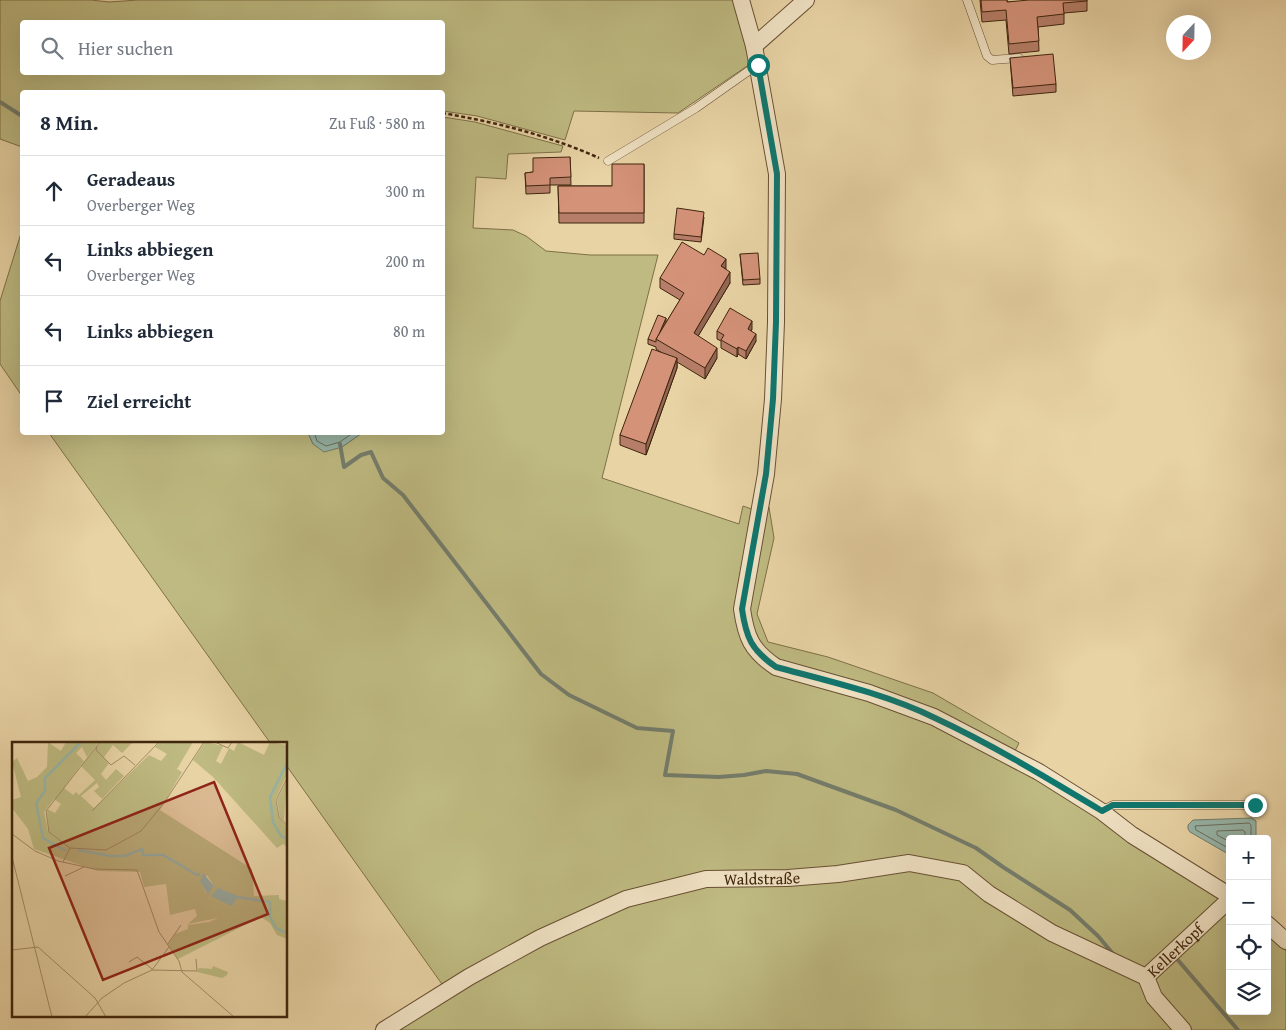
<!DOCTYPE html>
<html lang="de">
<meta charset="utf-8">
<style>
:root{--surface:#fff;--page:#f2f2f3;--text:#1f2937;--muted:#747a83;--line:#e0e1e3}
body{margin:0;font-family:"Gentium Book Plus",serif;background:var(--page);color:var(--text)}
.controls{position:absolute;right:15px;bottom:15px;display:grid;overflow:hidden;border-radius:5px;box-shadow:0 5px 20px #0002}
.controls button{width:45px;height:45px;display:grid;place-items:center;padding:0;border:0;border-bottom:1px solid var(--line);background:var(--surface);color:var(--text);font:25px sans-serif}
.compass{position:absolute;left:1166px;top:15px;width:45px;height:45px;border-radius:50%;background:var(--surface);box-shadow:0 5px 20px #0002;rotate:202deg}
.stop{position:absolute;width:15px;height:15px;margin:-11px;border:4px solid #0f766e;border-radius:50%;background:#fff}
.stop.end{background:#0f766e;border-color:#fff;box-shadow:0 1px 5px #0008}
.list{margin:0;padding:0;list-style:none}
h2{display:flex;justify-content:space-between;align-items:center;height:65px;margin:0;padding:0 20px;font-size:21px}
h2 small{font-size:16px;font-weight:400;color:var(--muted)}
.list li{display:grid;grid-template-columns:32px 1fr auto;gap:15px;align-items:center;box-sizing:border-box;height:70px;padding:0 20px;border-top:1px solid var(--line)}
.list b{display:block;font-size:19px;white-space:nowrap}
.list p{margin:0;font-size:16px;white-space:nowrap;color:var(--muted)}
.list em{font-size:16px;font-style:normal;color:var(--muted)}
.icon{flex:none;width:28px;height:28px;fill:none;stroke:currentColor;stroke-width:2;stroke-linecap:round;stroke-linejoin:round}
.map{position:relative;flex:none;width:1286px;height:1030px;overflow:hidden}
.search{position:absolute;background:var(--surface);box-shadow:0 5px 20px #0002;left:20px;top:20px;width:425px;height:55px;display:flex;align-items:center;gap:12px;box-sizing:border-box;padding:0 18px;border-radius:5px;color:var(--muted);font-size:19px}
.panel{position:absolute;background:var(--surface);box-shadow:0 5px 20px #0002;left:20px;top:90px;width:425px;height:345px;border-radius:5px}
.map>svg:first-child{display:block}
.green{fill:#beba81;stroke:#7e7047;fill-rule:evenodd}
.water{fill:#97b7ab;stroke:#747d6c}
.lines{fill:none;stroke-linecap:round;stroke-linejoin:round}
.shore{stroke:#6b6e5c;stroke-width:1}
.stream{stroke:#747d6c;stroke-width:4}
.service-casing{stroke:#695033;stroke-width:9}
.minor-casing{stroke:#695033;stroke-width:18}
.path{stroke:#3f250d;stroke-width:2.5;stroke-dasharray:4 2.5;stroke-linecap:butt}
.service{stroke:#f0e2c4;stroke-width:8}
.minor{stroke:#f0e2c4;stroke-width:16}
.wall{fill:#b67e68;stroke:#3f250d}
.shaded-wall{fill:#946655;stroke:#3f250d}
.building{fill:#d49279;stroke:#3f250d}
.route{stroke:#0f766e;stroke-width:6}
.labels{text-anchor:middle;stroke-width:4;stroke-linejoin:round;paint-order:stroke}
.street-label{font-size:16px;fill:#3f250d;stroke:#f0e2c4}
.inset-river{fill:none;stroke:#97b7ab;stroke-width:2.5}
.inset-road{fill:none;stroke:#a48d68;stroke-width:1}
.view{fill:#8f2418;fill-opacity:0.15;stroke:#8f2418;stroke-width:2.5}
.inset-edge{fill:none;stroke:#3f250d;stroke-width:2.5}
</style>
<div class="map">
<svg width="1286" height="1030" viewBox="0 0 1286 1030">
<rect width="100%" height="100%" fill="#e8d3a5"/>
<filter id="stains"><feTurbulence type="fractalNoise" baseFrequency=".004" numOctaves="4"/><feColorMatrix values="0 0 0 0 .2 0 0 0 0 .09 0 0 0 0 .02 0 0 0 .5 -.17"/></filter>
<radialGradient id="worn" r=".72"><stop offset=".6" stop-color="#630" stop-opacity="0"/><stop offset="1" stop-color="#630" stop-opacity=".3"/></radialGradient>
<g class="green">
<path d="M 0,0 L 91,0 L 109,2 L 138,0 L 737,0 L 753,62 L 678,113 L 574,111 L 565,140 L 477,116 L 443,111 L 442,92 L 22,92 L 22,147 L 0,139 ZM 22,22 L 442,22 L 442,72 L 22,72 Z"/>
<path d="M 443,117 L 475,122 L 563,146 L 561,152 L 508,154 L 506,179 L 476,177 L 473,228 L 513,230 L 526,236 L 546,251 L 590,255 L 658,255 L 602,478 L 739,524 L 743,506 L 757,511 L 740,609 L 751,651 L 869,695 L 1037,774 L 1226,897 L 1145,975 L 934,865 L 788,876 L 624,897 L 444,987 L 286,765 L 286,744 L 271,744 L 49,433 L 308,433 L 313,444 L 342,447 L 362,433 L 442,432 Z"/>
<path d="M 22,230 L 22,396 L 0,364 L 0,301 Z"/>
<path d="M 769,507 L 774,538 L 757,614 L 768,642 L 828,657 L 933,693 L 1019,743 L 1014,753 L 765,657 L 746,609 L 763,514 Z"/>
<path d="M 909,865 L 962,875 L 1144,978 L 1180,1030 L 396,1030 L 470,980 L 627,902 L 706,882 Z"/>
<path d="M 1230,907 L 1230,1011 L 1267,1011 L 1267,934 L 1286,951 L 1286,1030 L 1187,1030 L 1149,977 Z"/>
</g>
<g class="water">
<path d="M 308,433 L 362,433 L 342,447 L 324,452 L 313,444 Z"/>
<path d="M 1252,818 L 1256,821 L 1256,839 L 1230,839 L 1230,855 L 1190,832 L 1188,829 L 1188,825 L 1193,820 Z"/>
</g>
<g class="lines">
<g class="shore">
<path d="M 314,432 L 317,441 L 326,446 L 340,442 L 354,432"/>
<path d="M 1230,842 L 1217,835 L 1217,831 L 1243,830 L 1245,832 L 1245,839"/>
<path d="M 1230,849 L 1196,830 L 1195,826 L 1249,823 L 1251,825 L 1251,839"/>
</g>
<g class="stream">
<path d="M 0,102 L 22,116"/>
<path d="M 340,444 L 344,467 L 361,455 L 371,452 L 383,478 L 403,495 L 541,674 L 569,695 L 637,728 L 673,731 L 665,775 L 719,777 L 744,775 L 766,771 L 797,774 L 896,810 L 976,848 L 1003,867 L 1070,910 L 1098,936 L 1114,955"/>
<path d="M 1177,959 L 1238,1030"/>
</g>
<g class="service-casing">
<g id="service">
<path d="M 967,0 L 987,56 L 992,60 L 1019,58"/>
<path d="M 608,161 L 696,108 L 757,65"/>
<path d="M 1101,811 L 1113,805 L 1255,805"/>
</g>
</g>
<g class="minor-casing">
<g id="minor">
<path d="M 741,0 L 754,46 L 777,174 L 776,322 L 773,399 L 766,474 L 742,609 C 746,637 751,650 776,667 L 869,693 L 934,717 L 1039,772 L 1101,811 L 1132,835 L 1230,896"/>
<path d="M 754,46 L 806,0"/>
<path d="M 1267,924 L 1286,941"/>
<path id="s1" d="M 384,1030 L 469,977 L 540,938 L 626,899 L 706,879 L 788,878 L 838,874 L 909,863 L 963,873 L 989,894 L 1052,933 L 1146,977"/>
<path id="s2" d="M 1183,1030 L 1154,997 L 1146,977 L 1230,899"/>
</g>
</g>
<path class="path" d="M 442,113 C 496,122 550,136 599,158"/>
<use href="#service" class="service"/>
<use href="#minor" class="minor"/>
</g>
<g class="wall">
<path d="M 980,0 L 1007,0 L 1007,2 L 1087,0 L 1087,11 L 1064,13 L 1064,24 L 1038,27 L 1039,51 L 1009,54 L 1006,20 L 982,22 Z"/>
<path d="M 1010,58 L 1056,84 L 1056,92 L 1013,96 Z"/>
<path d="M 570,157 L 571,185 L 550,185 L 550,193 L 526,194 L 525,173 L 533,172 Z"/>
<path d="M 644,164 L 644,223 L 559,223 L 558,186 L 612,186 Z"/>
<path d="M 704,217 L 701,242 L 674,239 L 674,234 Z"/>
<path d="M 740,254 L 760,279 L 760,284 L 743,285 Z"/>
<path d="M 725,269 L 730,283 L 698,336 L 717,358 L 705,379 L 677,362 L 677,368 L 646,455 L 620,445 L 620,435 L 662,353 L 656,349 L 656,347 L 648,344 L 648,339 L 666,323 L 680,300 L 660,288 L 660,278 Z"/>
<path d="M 752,329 L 751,331 L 756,341 L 746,359 L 738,354 L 737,357 L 721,348 L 721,341 L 717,339 L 717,331 Z"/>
</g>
<g class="shaded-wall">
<path d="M 726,259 L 726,269 L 721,266 Z"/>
<path d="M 730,272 L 730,283 L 694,343 L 694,333 Z"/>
<path d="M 666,318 L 666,323 L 657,340 Z"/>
<path d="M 752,321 L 752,329 L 748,336 L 748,329 Z"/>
<path d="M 756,334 L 756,341 L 746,359 L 746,351 Z"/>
<path d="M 738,347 L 738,354 L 737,357 L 737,349 Z"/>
<path d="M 717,348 L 717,358 L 705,379 L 705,368 Z"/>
<path d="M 677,358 L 677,368 L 646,455 L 646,444 Z"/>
</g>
<g class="building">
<path d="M 981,0 L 1007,0 L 1007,2 L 1029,0 L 1087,0 L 1087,1 L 1063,3 L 1064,14 L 1037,17 L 1039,41 L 1009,44 L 1006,10 L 982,12 Z"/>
<path d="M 1053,54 L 1056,84 L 1013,88 L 1010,58 Z"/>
<path d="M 570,157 L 571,177 L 550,178 L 550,185 L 526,186 L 525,173 L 533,172 L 533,158 Z"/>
<path d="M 612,164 L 644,164 L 644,213 L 559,213 L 558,186 L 612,186 Z"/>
<path d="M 677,208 L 704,212 L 701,237 L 674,234 Z"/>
<path d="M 682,242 L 704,255 L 708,248 L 726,259 L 721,266 L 730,272 L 694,333 L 717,348 L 705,368 L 656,339 L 684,293 L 660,278 Z"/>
<path d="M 758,253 L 760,279 L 743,280 L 740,254 Z"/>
<path d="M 730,308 L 752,321 L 748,329 L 756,334 L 746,351 L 738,347 L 737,349 L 721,340 L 724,335 L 717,331 Z"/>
<path d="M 658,315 L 666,318 L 659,334 L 656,339 L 656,342 L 648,339 Z"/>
<path d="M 652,349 L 677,358 L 646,444 L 620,435 Z"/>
</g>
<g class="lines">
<path class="route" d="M 758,65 L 777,174 L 776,322 L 773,399 L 766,474 L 742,609 C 746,637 751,650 776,667 C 828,681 886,694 935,718 C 993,745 1047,778 1102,811 L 1113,805 L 1255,805"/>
</g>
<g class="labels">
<g class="street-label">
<text dy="6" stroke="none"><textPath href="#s1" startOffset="414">Waldstraße</textPath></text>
<text dy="6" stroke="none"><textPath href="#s2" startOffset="105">Kellerkopf</textPath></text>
</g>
</g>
<g transform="translate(12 742)">
<rect width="275" height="275" fill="#e8d3a5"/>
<path d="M 36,0 L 49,9 L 54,0 L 87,0 L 75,15 L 70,5 L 64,11 L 72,19 L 52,46 L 61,53 L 64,50 L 67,53 L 83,38 L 69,24 L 88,0 L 121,0 L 110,11 L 101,3 L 92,15 L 97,21 L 89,32 L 94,38 L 104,27 L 112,34 L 90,57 L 82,49 L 87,45 L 85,41 L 69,54 L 82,66 L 137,13 L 149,19 L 155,12 L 143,5 L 148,0 L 181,0 L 165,27 L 170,30 L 148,68 L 240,127 L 242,154 L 267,153 L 267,157 L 275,159 L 275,197 L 265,193 L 258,181 L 249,175 L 166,217 L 156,203 L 163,192 L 176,187 L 176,183 L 197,180 L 206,176 L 176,182 L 185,174 L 183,167 L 158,173 L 154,142 L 132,145 L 128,130 L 86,129 L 22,107 L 16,87 L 0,66 L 0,58 L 9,55 L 0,20 L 5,16 L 16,39 L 25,35 L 35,25 ZM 42,57 L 49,62 L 43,71 L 35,67 L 36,89 L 32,70 ZM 195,133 L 202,144 L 195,151 L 188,140 ZM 193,0 L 211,4 L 204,19 L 209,22 L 217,6 L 222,9 L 226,0 L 252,13 L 258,0 L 275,3 L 275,33 L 263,58 L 267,75 L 275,86 L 275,105 L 271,102 L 265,106 L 201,35 L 181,18 ZM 275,37 L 272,78 L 275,83 L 268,75 L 265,58 ZM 201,224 L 216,230 L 215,233 L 210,236 L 185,230 L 187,226 L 200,227 Z" fill="#beba81" fill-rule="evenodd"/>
<path d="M 191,131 L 202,144 L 196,152 L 188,140 ZM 206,146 L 226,154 L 225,157 L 219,164 L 199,154 Z" fill="#97b7ab"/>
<path class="inset-river" d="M 275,21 L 258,55 L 261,80 L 269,94 L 275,97M 66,108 L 99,114 L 113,114 L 130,107 L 131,113 L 151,113 L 185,133 L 188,132M 54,109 L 31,96 L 24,61 L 33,49 L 33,36 L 69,0M 225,155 L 258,160 L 258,175 L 264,186 L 275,191"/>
<path class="inset-road" d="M 203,0 L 216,6 L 220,0M 85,5 L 84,8 L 99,23 L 112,14 L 123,23M 275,36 L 264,58 L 267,75 L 275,84M 80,69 L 147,0M 0,92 L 23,109 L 46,119 L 82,127 L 125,128 L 147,190 L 167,219 L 170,230 L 222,275M 58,106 L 94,108 L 129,89 L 152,61 L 192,0M 0,115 L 40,275M 51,120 L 58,106 L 37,90 L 34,69 L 88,0M 53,134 L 72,125M 155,203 L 169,183M 0,208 L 26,205 L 83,256 L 94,275M 117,220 L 125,215 L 140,227M 140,228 L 157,205M 73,275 L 90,256 L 112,241 L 140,228 L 185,229 L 184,217"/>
<path class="view" d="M 202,40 L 256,172 L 91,238 L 37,106 Z"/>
<rect width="275" height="275" class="inset-edge"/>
</g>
<rect width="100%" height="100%" filter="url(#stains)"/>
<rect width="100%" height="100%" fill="url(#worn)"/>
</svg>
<div class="controls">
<button>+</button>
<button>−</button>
<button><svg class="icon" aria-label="locate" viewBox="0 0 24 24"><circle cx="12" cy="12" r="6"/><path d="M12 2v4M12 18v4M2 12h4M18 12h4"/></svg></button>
<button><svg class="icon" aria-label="layers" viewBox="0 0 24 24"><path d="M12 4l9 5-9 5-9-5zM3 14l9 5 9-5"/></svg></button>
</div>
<svg class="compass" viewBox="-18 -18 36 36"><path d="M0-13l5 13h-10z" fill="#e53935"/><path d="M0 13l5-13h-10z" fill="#747a83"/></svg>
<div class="stop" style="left:758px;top:65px"></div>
<div class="stop end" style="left:1255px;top:805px"></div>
<div class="search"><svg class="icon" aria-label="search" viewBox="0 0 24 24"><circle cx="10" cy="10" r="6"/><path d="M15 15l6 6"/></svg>Hier suchen</div>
<section class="panel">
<h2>8 Min.<small>Zu Fuß · 580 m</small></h2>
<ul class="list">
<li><svg class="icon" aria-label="ahead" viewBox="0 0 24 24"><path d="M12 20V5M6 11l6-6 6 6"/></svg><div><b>Geradeaus</b><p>Overberger Weg</p></div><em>300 m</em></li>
<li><svg class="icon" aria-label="left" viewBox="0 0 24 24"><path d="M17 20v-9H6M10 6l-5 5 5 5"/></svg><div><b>Links abbiegen</b><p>Overberger Weg</p></div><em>200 m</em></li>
<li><svg class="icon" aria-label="left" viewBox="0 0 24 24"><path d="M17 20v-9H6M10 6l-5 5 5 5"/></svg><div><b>Links abbiegen</b></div><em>80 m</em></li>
<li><svg class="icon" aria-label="arrive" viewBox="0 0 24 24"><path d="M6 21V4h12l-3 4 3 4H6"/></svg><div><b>Ziel erreicht</b></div></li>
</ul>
</section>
</div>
